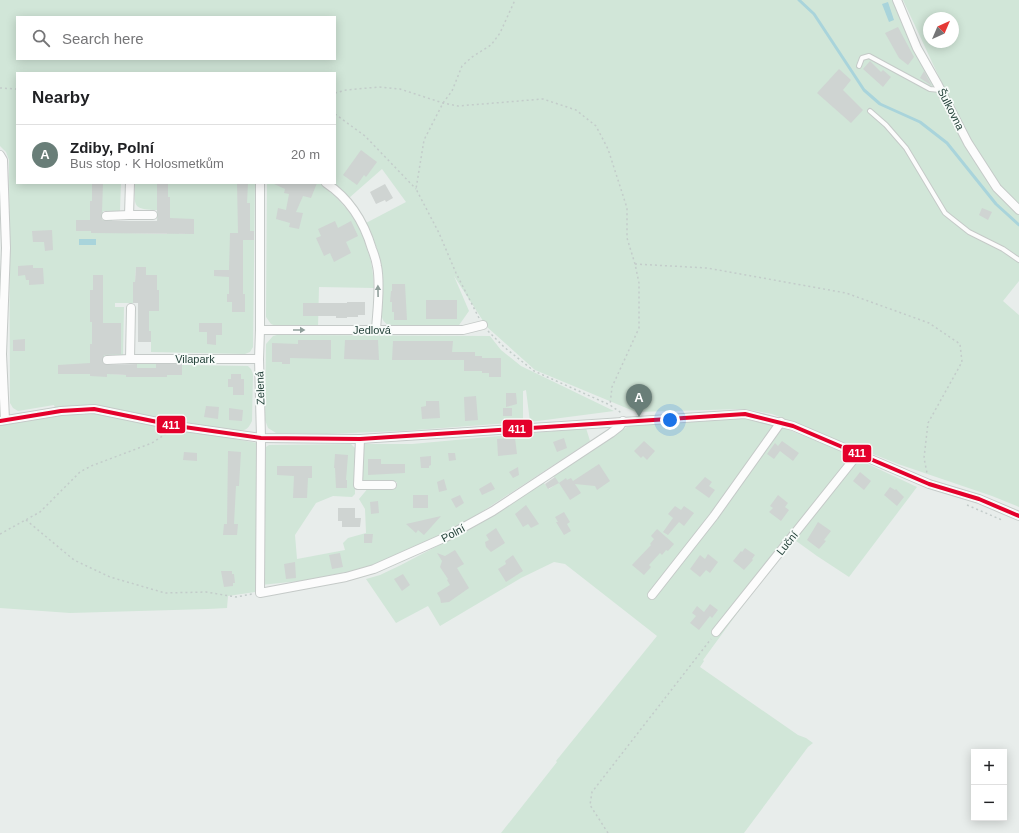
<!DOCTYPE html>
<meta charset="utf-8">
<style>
:root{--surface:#fff;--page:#f2f2f2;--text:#202124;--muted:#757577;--line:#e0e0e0;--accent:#697e78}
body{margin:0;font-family:Arial,sans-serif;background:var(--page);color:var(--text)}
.controls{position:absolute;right:12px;bottom:12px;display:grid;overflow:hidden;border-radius:0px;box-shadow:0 2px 10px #0003}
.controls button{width:36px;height:36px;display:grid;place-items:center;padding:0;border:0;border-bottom:1px solid var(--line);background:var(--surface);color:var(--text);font:20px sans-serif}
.compass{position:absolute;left:923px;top:12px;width:36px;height:36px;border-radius:50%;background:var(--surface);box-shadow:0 2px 10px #0003;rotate:44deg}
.you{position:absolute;left:670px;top:420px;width:14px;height:14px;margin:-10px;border:3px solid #fff;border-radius:50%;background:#1a73e8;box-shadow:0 0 0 6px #1a73e833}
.badge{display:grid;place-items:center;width:26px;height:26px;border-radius:50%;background:var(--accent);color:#fff;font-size:13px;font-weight:700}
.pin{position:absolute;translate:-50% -33px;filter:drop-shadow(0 1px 2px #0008)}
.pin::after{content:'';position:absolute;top:21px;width:14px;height:12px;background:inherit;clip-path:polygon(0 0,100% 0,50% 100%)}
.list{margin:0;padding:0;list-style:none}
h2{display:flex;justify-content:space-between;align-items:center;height:52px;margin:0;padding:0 16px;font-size:17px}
h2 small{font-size:13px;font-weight:400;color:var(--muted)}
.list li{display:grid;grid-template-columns:26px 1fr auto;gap:12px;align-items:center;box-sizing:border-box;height:60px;padding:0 16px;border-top:1px solid var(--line)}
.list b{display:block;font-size:15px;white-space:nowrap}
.list p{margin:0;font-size:13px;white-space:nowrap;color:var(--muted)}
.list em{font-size:13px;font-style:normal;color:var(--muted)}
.icon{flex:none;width:22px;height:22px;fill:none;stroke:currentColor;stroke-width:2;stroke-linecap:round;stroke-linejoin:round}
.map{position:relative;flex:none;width:1019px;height:833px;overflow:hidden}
.search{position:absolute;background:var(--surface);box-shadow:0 2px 10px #0003;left:16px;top:16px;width:320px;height:44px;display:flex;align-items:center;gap:10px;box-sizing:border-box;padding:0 14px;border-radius:0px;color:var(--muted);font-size:15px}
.panel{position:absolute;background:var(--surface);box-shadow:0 2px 10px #0003;left:16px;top:72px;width:320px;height:112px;border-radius:0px}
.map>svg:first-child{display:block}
.green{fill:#d1e6d8;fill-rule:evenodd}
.water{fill:#a9d4db}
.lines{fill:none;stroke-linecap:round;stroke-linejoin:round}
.stream{stroke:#a9d4db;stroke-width:3}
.building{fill:#cfd4d2}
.lane-casing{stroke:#c5cac8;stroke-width:6}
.street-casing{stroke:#c5cac8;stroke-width:10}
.path{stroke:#c3ccca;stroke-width:1.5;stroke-dasharray:2 3;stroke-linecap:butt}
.lane{stroke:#fcfcfc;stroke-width:4}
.street{stroke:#fcfcfc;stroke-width:8}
.bus-1-casing{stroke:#f7fbf9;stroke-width:7}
.bus-1{stroke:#e4002b;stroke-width:4}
.oneway{fill:#909f9b}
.labels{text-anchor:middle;stroke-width:3.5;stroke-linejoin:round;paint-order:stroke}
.street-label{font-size:11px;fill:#24423a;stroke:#f7fbf9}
.line-badge{stroke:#f7fbf9;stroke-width:1.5}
.badge-label{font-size:11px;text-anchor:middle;font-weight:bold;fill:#fff}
</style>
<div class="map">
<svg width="1019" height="833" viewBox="0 0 1019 833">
<rect width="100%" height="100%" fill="#e8edeb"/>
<g class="green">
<path d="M 0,0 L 893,0 L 906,33 L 935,84 L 941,101 L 975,154 L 903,0 L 1019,0 L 1019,281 L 1003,301 L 1019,315 L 1019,507 L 992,496 L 898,464 L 772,414 L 744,409 L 636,412 L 535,370 L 487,327 L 454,276 L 469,311 L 457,328 L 389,326 C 386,323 383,322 382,317 C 379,306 382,292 382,280 C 382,261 375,240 366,223 L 406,202 L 382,169 L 349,198 L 332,183 L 335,183 L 335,73 L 17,73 L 17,183 L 121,183 L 120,211 L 103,211 L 102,220 L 112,220 L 112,233 L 118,233 L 118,231 L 127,233 L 167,234 L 167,232 L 179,232 L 179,234 L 185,234 L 185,221 L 157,221 L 157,210 C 131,209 135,206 135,183 L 255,183 L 253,347 L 250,352 L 245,354 L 151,352 L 151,332 L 149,331 L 138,316 L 157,290 L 146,275 L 146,267 L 136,267 L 135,282 L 133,282 L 133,303 L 115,303 L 115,307 L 124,307 L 123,357 L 103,357 L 103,364 L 110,364 L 111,374 L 126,375 L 126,377 L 142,377 L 142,368 L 137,368 L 137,364 L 156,364 L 156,368 L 151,377 L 167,377 L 167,375 L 182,375 L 182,365 L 248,366 L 251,369 L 253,374 L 252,421 C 250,425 248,429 244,430 C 236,434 205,425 196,424 L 195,425 L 133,413 L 110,408 L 89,405 L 55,408 L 54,405 L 18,411 L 13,408 L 10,403 L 9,160 L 6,152 L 0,146 ZM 17,17 L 335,17 L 335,59 L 17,59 ZM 929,18 L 953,18 L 953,42 L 929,42 Z"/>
<path d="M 267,183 L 321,184 C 356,212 372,242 374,288 L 319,287 L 318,327 L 276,326 L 271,324 L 266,317 Z"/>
<path d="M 277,335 L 490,336 L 501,350 L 521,366 L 614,411 L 530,422 L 526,390 L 523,391 L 523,422 L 402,431 L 326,434 L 276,433 L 268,428 L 265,420 L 266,344 L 273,336 Z"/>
<path d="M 95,414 L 258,443 L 260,447 L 255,592 L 228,596 L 227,608 L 208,609 L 70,613 L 0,608 L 0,425 L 50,416 Z"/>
<path d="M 750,418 L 772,423 L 838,450 L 917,487 L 849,577 L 817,556 L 792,538 L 703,660 L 704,661 L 700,667 L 798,735 L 806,738 L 813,743 L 808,747 L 744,833 L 501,833 L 557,762 L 556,761 L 657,636 L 565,564 L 554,562 L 521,578 L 440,626 L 428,606 L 396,623 L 366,579 L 380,575 L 401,565 L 481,523 L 543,482 L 549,489 L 558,483 L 553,475 L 627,427 L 635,424 Z"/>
<path d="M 586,428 L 590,441 L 480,513 L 456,527 L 441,535 L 363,569 L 300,581 L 261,585 L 266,447 L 269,445 L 351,444 L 355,448 L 355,494 L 352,497 L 333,496 L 316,503 L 295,535 L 297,559 L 345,550 L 343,543 L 348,538 L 366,533 L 365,509 L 359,499 L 369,487 L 397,487 L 397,482 L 363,482 L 360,479 L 361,444 L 412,444 Z"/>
</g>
<g class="water">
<path d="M 888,2 L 894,20 L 889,22 L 882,4 Z"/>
<rect x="79" y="239" width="17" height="6"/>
</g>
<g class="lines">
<path class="stream" d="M 799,0 L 814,14 L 864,90 L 880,104 L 920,122 L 947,143 L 996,204 L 1019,225"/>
</g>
<g class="building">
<path d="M 898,27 L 914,57 L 908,65 L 899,58 L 885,33 Z"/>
<path d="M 870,61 L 881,72 L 883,70 L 891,77 L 883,87 L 863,69 Z"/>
<path d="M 839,69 L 851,80 L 843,90 L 863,110 L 851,123 L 817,93 Z"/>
<path d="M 924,71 L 932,86 L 920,78 Z"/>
<path d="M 361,150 L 377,162 L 366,177 L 364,175 L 357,185 L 343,175 Z"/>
<path d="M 92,183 L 103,183 L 102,212 L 101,217 L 102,220 L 106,221 L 157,221 L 158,215 L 157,211 L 157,183 L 168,183 L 168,197 L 170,197 L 170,218 L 194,219 L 194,234 L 91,233 L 91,231 L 76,231 L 76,220 L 90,220 L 90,201 L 92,201 Z"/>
<path d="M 237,183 L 248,183 L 247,203 L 250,203 L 250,231 L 254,231 L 254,240 L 243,240 L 243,294 L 245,294 L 245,312 L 232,312 L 232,302 L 227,302 L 227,294 L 229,294 L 229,277 L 214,276 L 214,270 L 229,270 L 230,233 L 238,233 Z"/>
<path d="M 272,183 L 317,183 L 311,198 L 303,196 L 296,212 L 303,213 L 299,229 L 289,227 L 290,223 L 276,219 L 278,208 L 286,210 L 289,194 L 284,193 L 285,189 Z"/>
<path d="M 385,184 L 393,198 L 386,202 L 385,200 L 376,204 L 370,192 Z"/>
<path d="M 982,208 L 992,212 L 988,220 L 979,215 Z"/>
<path d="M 335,221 L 338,228 L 351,221 L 358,236 L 346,242 L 351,253 L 334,262 L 330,253 L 324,256 L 316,238 L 321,236 L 318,229 Z"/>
<path d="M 52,230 L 53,250 L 45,251 L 44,242 L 33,242 L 32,231 Z"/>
<path d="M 33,265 L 33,268 L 43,268 L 44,284 L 29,285 L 29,280 L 26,280 L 25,275 L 18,276 L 18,266 Z"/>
<path d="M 136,267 L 146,267 L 146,275 L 157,275 L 157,290 L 159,290 L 159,311 L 149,311 L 149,331 L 151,331 L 151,342 L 138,342 L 138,303 L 133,303 L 133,282 L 135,282 Z"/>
<path d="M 93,275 L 103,275 L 103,323 L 121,323 L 121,354 L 104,355 L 102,360 L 103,363 L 107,365 L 137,364 L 137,368 L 156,368 L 156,364 L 182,364 L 182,375 L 167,375 L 167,377 L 126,377 L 126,375 L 107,374 L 107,377 L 90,376 L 90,374 L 58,374 L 58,365 L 90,363 L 90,344 L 92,344 L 92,322 L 90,322 L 90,290 L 93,290 Z"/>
<path d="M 392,284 L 405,284 L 407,320 L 394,320 L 394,312 L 392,312 L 392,302 L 390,302 L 391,291 L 392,291 Z"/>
<rect x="426" y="300" width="31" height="19"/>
<path d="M 347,302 L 365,302 L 365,315 L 358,315 L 358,317 L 347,317 L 347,318 L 336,318 L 336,316 L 303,316 L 303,303 L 347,303 Z"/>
<path d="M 199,323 L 222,323 L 222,335 L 216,335 L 216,345 L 207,344 L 207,332 L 199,332 Z"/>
<path d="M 25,339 L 25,351 L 13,351 L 13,340 Z"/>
<path d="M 298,340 L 331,340 L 331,359 L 290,358 L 290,364 L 282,364 L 282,362 L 272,362 L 272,343 L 298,344 Z"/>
<path d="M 345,340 L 378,340 L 379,360 L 344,359 Z"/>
<path d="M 393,341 L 453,341 L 452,352 L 475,352 L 475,356 L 482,356 L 482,358 L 501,358 L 501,377 L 489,377 L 489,373 L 482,373 L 482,371 L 464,371 L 464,360 L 392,360 Z"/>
<path d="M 231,374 L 241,374 L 241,379 L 244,379 L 244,395 L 233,395 L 233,387 L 228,387 L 228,379 L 231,379 Z"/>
<path d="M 506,393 L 516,393 L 517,404 L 506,407 Z"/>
<path d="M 476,396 L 478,420 L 465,421 L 464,397 Z"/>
<path d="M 426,401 L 439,401 L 440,418 L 422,419 L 421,407 L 426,406 Z"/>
<path d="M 206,406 L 219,407 L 218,419 L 204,417 Z"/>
<path d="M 229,408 L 243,410 L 242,421 L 229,420 Z"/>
<rect x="503" y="408" width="9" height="8"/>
<path d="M 515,438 L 517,454 L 498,456 L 497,439 Z"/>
<path d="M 564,438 L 567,448 L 557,452 L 553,442 Z"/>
<path d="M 644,441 L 655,451 L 647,460 L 643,456 L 641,458 L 634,451 Z"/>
<path d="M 782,441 L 799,453 L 793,461 L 780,451 L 774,459 L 767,454 L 775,443 L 778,446 Z"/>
<path d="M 228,451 L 241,452 L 239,486 L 236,486 L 234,524 L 238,524 L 237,535 L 223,535 L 224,524 L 227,524 Z"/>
<path d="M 184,452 L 197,453 L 197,461 L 183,460 Z"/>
<path d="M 448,453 L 455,453 L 456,460 L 449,461 Z"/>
<path d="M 335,454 L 348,455 L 346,480 L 347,480 L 347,488 L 336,488 L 335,468 L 334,468 Z"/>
<path d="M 431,456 L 431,465 L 429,466 L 429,468 L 421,468 L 420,457 Z"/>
<path d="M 368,459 L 381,459 L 381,464 L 405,464 L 405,473 L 368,475 Z"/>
<path d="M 599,464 L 610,481 L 597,490 L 595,486 L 575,484 L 581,493 L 570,500 L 559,483 L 566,478 L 567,480 L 571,478 L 573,481 Z"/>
<path d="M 277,466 L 312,466 L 312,478 L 308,478 L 307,498 L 293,498 L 294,476 L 277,475 Z"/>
<path d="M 518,467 L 519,475 L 513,478 L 509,472 Z"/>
<path d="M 860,472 L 871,481 L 864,490 L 853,481 Z"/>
<path d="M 555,477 L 559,483 L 548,489 L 545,484 Z"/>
<path d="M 705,477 L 712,482 L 709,486 L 715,490 L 709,498 L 695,488 Z"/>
<path d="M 444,479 L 447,490 L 439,492 L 437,482 Z"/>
<path d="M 491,482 L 495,489 L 482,495 L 479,489 Z"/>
<path d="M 890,487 L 895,490 L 896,489 L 904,497 L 897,506 L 884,495 Z"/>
<rect x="413" y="495" width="15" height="13"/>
<path d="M 460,495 L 464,503 L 456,508 L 451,499 Z"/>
<path d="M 778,495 L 788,503 L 785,507 L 789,510 L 781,521 L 769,512 L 773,508 L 770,506 Z"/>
<path d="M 378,501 L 379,513 L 371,514 L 370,502 Z"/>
<path d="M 526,505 L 539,524 L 531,528 L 528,524 L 523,527 L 515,514 Z"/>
<path d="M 675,506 L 681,510 L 684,506 L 694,513 L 684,526 L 679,522 L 668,535 L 663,532 L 673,518 L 668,514 Z"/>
<path d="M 338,508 L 355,508 L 355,518 L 361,518 L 360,527 L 342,527 L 342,521 L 338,521 Z"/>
<path d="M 564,512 L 570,522 L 567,524 L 571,531 L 564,535 L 556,522 L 558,522 L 555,517 Z"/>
<path d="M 441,516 L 424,535 L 418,530 L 416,533 L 406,524 Z"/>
<path d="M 818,522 L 831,531 L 824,540 L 826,541 L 819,549 L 807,540 Z"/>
<path d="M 496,528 L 505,543 L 491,552 L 486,547 L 485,542 L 489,540 L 486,535 Z"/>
<path d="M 657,529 L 674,544 L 668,551 L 666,550 L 662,555 L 660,553 L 649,565 L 651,567 L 644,575 L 632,565 L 651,545 L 650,544 L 654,539 L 651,536 Z"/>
<path d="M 364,534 L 373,534 L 372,543 L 364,543 Z"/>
<path d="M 745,548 L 755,555 L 752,559 L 753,560 L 744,570 L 733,561 L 741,551 L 742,552 Z"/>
<path d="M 455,550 L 464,564 L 457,568 L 469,588 L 449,602 L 441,603 L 440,598 L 437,593 L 450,585 L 447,580 L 448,579 L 440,567 L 442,561 L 437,553 L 445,556 Z"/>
<path d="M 340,553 L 343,567 L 332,569 L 329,555 Z"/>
<path d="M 708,554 L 718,562 L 710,573 L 706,570 L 700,577 L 690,569 L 700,555 L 705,559 Z"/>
<path d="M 513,555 L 523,571 L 506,582 L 498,569 L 506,564 L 505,561 Z"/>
<path d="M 295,562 L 296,578 L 286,579 L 284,564 Z"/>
<path d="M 221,571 L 232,571 L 232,574 L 234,574 L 235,583 L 233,583 L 233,586 L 224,587 Z"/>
<path d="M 403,574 L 410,585 L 402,591 L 394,579 Z"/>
<path d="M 710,604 L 718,610 L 712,618 L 710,616 L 699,630 L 690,623 L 696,616 L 692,613 L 697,606 L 704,612 Z"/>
</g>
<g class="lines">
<g class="lane-casing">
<g id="lane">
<path d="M 859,66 L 862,58 L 869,56 L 930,89 L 940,90"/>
<path d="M 870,111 L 886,125 L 906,148 L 945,213 L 969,232 L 1003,249 L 1019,260"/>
</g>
</g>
<g class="street-casing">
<g id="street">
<path d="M 897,0 L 917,48 L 938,85 L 968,143 L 997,188 L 1019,210"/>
<path d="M 0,155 L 3,160 L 6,248 L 2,354 L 5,420"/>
<path d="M 130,183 L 129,215 L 153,215"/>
<path d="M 260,183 L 260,330 L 259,359 L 261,438 L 260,593 L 346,577 L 374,569 L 446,537 L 493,511 L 611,433 L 620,426 L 623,421"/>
<path d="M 326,183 C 350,199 364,222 372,249 C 374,254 376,260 377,266 C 381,285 377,312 376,330"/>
<path d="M 106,216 L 129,215"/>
<path d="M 260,330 L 463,330 L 483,325"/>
<path d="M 130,359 L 131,308"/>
<path d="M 107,360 L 130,359 L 259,359"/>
<path d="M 0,421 L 61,411 L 94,409 L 177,426 L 261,438 L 360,439 L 745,414 L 793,426 L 929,484 L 979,499 L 1019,516"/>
<path d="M 360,439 L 358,485 L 392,485"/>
<path d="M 652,595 L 714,516 L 781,422"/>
<path d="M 716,632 L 858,454"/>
</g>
</g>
<g class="path">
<path d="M 0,88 L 17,89"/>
<path d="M 335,93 L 346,90 L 379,87 L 400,89 L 443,103 L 458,106 L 543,99 L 576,110 L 596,126 L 608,149 L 627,208 L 627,238 L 635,264 L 639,283 L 639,328 L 612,387 L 610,405"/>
<path d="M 335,114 L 365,136 L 416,189"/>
<path d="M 635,264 L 707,268 L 846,293 L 929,323 L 960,344 L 962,362 L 928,423 L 924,458 L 927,473"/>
<path d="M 479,318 L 456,273 L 439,233 L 416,189 L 424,140 L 443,103 L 452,91 L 462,66 L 472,57 L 491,45 L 500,33 L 515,0"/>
<path d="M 488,331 L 504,347 L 534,371 L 610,405 L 620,412 L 621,413"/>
<path d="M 967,505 L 1002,520"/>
<path d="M 26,520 L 74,560 L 110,577 L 165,593 L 206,592 L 236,597 L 252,594"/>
<path d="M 0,534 L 40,512 L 80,472 L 91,466 L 152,443 L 167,433"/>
<path d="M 608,833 L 590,805 L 592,792 L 711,639"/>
</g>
<use href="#lane" class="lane"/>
<use href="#street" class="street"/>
<g class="bus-1-casing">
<path id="bus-1" d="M 0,421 L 61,411 L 94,409 L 177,426 L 261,438 L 360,439 L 745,414 L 793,426 L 929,484 L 979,499 L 1019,516"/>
</g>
<use href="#bus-1" class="bus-1"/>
</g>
<defs><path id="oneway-solid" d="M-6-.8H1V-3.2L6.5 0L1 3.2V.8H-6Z"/></defs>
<g class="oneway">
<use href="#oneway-solid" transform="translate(378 291) rotate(-91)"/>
<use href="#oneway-solid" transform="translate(299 330)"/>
</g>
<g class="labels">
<g class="street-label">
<text transform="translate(951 109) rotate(63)" y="4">Šulkovna</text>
<text x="372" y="334">Jedlová</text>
<text x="195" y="363">Vilapark</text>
<text transform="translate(260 388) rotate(-92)" y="4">Zelená</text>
<text transform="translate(453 533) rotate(-28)" y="4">Polní</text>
<text transform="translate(787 543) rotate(-51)" y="4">Luční</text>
</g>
</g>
<g class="line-badge">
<rect x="156" y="415" width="30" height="19" rx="4" fill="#e4002b"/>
<rect x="502" y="419" width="31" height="19" rx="4" fill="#e4002b"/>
<rect x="842" y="444" width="30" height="19" rx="4" fill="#e4002b"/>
</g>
<g class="badge-label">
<text x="171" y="429">411</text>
<text x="517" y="433">411</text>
<text x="857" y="457">411</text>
</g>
</svg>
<div class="controls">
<button>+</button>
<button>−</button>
</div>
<svg class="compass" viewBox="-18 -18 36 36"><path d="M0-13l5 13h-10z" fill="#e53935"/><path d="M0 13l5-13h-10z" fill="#757577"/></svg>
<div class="you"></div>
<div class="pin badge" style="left:639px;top:417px">A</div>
<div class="search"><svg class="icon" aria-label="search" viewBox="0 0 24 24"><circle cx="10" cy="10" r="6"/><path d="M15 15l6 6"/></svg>Search here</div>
<section class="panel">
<h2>Nearby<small></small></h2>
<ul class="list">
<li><span class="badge">A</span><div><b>Zdiby, Polní</b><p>Bus stop · K Holosmetkům</p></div><em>20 m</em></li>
</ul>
</section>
</div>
